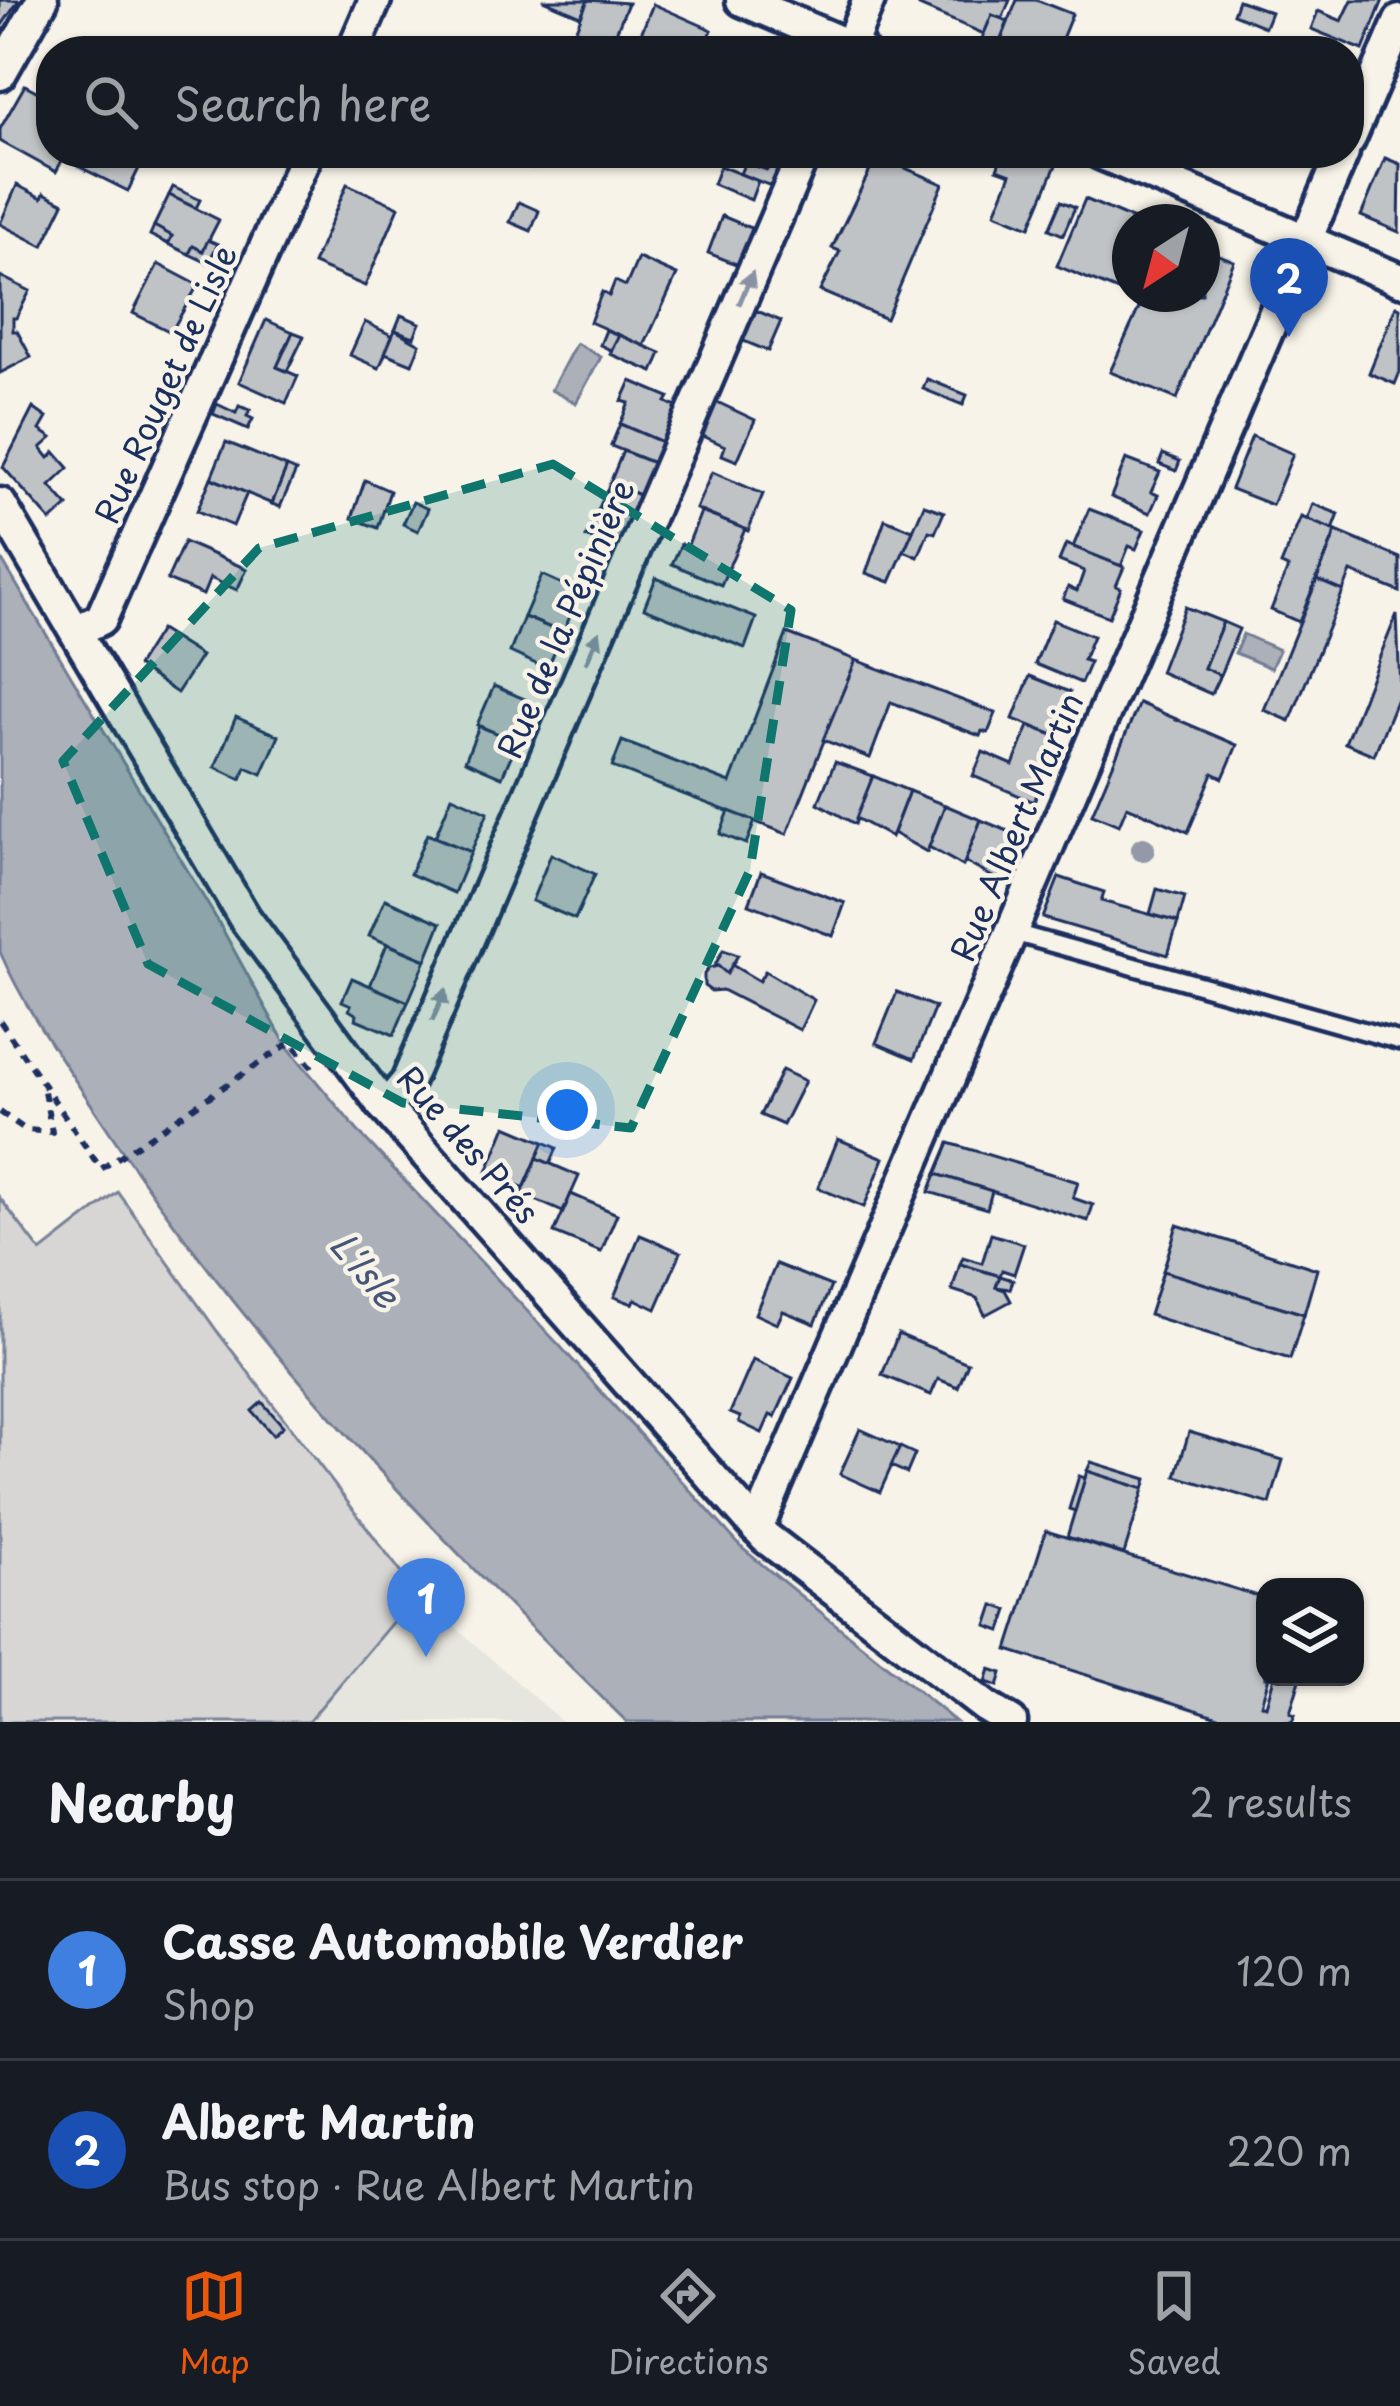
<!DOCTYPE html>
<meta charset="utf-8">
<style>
:root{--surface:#171b24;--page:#242831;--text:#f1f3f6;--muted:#9ea1a6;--line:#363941;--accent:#ea580c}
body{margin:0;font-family:"Playpen Sans",sans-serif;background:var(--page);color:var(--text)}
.controls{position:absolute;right:36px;bottom:36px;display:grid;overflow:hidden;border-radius:24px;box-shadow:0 3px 9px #0004}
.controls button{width:108px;height:108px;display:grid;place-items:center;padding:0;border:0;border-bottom:3px solid var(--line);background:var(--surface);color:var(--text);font:60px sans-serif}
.compass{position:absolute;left:1112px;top:204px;width:108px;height:108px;border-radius:50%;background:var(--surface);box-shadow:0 3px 9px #0004;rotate:216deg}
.you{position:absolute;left:567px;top:1110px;width:42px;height:42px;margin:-30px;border:9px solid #fff;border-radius:50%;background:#1a73e8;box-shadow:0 0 0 18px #1a73e833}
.badge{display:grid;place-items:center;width:78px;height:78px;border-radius:50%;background:var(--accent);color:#fff;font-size:39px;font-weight:700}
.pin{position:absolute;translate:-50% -99px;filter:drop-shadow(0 3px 6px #0008)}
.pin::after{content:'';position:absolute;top:63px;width:42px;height:36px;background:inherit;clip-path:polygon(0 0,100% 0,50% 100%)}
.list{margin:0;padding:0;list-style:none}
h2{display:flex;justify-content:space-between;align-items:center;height:156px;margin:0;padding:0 48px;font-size:51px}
h2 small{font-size:39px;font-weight:400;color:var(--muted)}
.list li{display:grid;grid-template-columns:78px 1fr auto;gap:36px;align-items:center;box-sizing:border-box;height:180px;padding:0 48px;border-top:3px solid var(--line)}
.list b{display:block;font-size:45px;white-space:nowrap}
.list p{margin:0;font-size:39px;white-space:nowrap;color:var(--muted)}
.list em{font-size:39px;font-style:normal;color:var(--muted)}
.icon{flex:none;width:66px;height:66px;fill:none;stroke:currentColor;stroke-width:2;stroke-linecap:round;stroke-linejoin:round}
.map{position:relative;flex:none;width:1400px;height:1722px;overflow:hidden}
.search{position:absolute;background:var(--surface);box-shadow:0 3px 9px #0004;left:36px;right:36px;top:36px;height:132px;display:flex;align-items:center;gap:30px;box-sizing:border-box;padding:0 42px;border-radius:48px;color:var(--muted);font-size:45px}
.sheet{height:516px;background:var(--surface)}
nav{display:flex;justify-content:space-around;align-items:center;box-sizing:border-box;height:168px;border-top:3px solid var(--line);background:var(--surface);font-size:33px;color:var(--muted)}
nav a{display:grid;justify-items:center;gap:6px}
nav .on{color:var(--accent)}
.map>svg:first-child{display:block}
.built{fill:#e6e5de}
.green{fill:#d7d6d4;stroke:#798299;stroke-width:3}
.water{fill:#acb0b9;stroke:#727c95;stroke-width:3}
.building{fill:#c0c3c5;stroke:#1b2f5e;stroke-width:3}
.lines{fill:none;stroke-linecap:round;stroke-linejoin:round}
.lane-casing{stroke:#1b2f5e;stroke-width:24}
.street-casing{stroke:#1b2f5e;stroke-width:39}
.path{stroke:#1b2f5e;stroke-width:6;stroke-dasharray:9 9;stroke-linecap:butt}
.lane{stroke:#f7f3e8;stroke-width:15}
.street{stroke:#f7f3e8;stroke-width:30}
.tree{fill:#9399a9}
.oneway{fill:#8991a3}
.marked{fill:#0f766e;fill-opacity:0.2;stroke:#0f766e;stroke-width:9;stroke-dasharray:24 15;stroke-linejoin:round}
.labels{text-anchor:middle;stroke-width:9;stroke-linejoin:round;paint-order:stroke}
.street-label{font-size:33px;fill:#1b2f5e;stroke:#f7f3e8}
.water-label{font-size:36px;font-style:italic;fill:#465679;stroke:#f7f3e8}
</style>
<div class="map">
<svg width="1400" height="1722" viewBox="0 0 1400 1722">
<rect width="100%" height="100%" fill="#f7f3e8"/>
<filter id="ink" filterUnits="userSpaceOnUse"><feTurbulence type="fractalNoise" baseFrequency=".00833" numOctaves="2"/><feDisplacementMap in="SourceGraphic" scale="24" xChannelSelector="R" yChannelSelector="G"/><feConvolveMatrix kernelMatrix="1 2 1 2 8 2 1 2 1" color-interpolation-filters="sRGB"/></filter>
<g filter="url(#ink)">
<path class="built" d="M 417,1593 L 562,1722 L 308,1722 Z"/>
<path class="green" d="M 118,1192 L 217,1331 L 417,1593 L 308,1722 L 0,1722 L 0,1198 L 41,1252 Z"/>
<g class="water">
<path d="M 576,343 L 601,357 L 576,403 L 551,390 Z"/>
<path d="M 0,557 L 219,923 L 286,1045 L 357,1130 L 560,1346 L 743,1549 L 956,1722 L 627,1722 C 435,1535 246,1342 99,1116 C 64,1063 26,1011 0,952 Z"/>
<path d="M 1243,634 L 1279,650 L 1271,668 L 1235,653 Z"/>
</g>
<g class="building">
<path d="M 0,0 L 19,0 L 0,28 Z"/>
<path d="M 543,0 L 588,0 L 581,16 Z"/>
<path d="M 588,0 L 628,3 L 610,47 L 575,31 Z"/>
<path d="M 921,0 L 1010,0 L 1002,19 L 992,15 L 984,34 L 919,6 Z"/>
<path d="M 1017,0 L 1036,0 L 1072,14 L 1057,51 L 997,51 Z"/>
<path d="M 1238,0 L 1271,12 L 1265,27 L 1233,14 Z"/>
<path d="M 1352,0 L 1383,0 L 1363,50 L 1311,29 L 1318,11 L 1342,21 Z"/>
<path d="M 653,4 L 712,30 L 703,51 L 648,51 L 636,46 Z"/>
<path d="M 992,15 L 1008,21 L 998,47 L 981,41 Z"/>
<path d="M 25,85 L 51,99 L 51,153 L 66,153 L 56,172 L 0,141 L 0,129 Z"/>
<path d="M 84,153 L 145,153 L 146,154 L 128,191 L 78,166 Z"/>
<path d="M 520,153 L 538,160 L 534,168 L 517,160 Z"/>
<path d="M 1003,153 L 1048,153 L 1059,158 L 1030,227 L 995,213 L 1011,174 L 997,169 Z"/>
<path d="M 877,156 L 943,184 L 886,319 L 820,291 L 840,251 L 832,248 Z"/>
<path d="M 1385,158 L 1400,164 L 1399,232 L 1361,216 Z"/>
<path d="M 745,162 L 767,170 L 770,163 L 788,170 L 776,188 L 740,174 Z"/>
<path d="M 720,166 L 758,181 L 751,200 L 713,184 Z"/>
<path d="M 347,184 L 399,207 L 365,286 L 313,264 Z"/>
<path d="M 17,185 L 42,198 L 44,193 L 64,203 L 43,246 L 0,224 Z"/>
<path d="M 173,187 L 200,200 L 196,208 L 169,195 Z"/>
<path d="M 169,195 L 219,220 L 203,251 L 193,246 L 189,254 L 168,244 L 172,236 L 154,226 Z"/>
<path d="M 1085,199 L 1139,222 L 1130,222 L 1130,296 L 1057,266 Z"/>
<path d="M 1061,201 L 1075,207 L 1063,235 L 1049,229 Z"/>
<path d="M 519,202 L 539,211 L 531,231 L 510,222 Z"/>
<path d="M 722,216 L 756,230 L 741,266 L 708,253 Z"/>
<path d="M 154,226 L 172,236 L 168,244 L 150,235 Z"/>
<path d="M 208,240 L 218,244 L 208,263 L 189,254 L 193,246 L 203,251 Z"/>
<path d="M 1202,248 L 1234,261 L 1177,399 L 1110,372 L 1143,299 L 1131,294 L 1202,294 Z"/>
<path d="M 638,258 L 677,275 L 644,346 L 590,322 L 602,292 L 609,296 L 615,281 L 626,286 Z"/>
<path d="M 158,264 L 198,285 L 171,332 L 133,313 Z"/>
<path d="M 0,276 L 30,291 L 16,318 L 13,318 L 13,331 L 17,331 L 31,357 L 0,373 Z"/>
<path d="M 1396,306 L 1400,308 L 1400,372 L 1395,384 L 1369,373 Z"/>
<path d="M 755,310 L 781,321 L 768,351 L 741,340 Z"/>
<path d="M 401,315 L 420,323 L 414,337 L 395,330 Z"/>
<path d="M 266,320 L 293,332 L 277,367 L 298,376 L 286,403 L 239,382 Z"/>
<path d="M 365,322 L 393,336 L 379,368 L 350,355 Z"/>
<path d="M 395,330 L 420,344 L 412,364 L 385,353 Z"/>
<path d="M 606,330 L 619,335 L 611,350 L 600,345 Z"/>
<path d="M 293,332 L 304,336 L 287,371 L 277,367 Z"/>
<path d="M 619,335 L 661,353 L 653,372 L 610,354 Z"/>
<path d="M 927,379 L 967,395 L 963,405 L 923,389 Z"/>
<path d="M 631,381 L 669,397 L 666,402 L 676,407 L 671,420 L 679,424 L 671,446 L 620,424 L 629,403 L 622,401 Z"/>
<path d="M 715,401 L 755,420 L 737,461 L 722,455 L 725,446 L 701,435 Z"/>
<path d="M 217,404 L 236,413 L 239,406 L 250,410 L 247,416 L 253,419 L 248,429 L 213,414 Z"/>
<path d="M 33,408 L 47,418 L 40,430 L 52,438 L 41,448 L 49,458 L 55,452 L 69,468 L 50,486 L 68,506 L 51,521 L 3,467 Z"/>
<path d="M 620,424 L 671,446 L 661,466 L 611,446 Z"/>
<path d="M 1252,436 L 1293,454 L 1272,505 L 1231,489 Z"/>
<path d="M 226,442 L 287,467 L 272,504 L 211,478 Z"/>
<path d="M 623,451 L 661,466 L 648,499 L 610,483 Z"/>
<path d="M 1163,454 L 1180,461 L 1176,471 L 1159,464 Z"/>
<path d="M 1126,459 L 1160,472 L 1151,492 L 1158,495 L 1150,513 L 1111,497 Z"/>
<path d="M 287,467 L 296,471 L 280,507 L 272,504 Z"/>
<path d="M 712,472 L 763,494 L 748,531 L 696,509 Z"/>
<path d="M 211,478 L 247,493 L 233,526 L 197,511 Z"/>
<path d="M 365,480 L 390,491 L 378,528 L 352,518 Z"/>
<path d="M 610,483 L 648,499 L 624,553 L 586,537 Z"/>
<path d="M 413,502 L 428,509 L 418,531 L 403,524 Z"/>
<path d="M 1313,504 L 1339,514 L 1333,530 L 1307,520 Z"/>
<path d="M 924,505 L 944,512 L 935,533 L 929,531 L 918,557 L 904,551 Z"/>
<path d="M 1089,509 L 1144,530 L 1136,549 L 1129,546 L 1121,566 L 1073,547 Z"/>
<path d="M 701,512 L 745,529 L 721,585 L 672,564 L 681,544 L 687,547 Z"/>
<path d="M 1301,517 L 1336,531 L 1299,622 L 1271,610 L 1288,568 L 1281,565 Z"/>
<path d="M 885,519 L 913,530 L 890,582 L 866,573 Z"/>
<path d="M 1336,531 L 1400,558 L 1400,592 L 1351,572 L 1343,591 L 1317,580 Z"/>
<path d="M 184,542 L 247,569 L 237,590 L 210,578 L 203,595 L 167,580 Z"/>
<path d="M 1066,544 L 1124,567 L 1116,586 L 1121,588 L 1109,617 L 1063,599 L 1068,587 L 1077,591 L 1084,571 L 1059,561 Z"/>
<path d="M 542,575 L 580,592 L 563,633 L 524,617 Z"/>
<path d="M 656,578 L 756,618 L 745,648 L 644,608 Z"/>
<path d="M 1317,580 L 1343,591 L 1290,721 L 1264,710 Z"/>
<path d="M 1185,607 L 1223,622 L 1204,668 L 1220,675 L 1211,694 L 1160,672 Z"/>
<path d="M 1397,614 L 1400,691 L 1374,755 L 1345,743 Z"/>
<path d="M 524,617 L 563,633 L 547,669 L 510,652 Z"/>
<path d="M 1053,620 L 1093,636 L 1083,660 L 1090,662 L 1081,683 L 1035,664 Z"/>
<path d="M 1223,622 L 1239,629 L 1220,675 L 1204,668 Z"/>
<path d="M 160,630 L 201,656 L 177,693 L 137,666 Z"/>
<path d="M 787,633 L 856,660 L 787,834 L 612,767 L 622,741 L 730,783 Z"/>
<path d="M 856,660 L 996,713 L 988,733 L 982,731 L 980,736 L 891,702 L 870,758 L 823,740 Z"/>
<path d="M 1030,676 L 1070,692 L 1061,715 L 1067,718 L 1059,737 L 1013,719 Z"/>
<path d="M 494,686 L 527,700 L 518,721 L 524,724 L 517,742 L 477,725 Z"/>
<path d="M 1139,703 L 1237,745 L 1223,778 L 1213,773 L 1188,832 L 1127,806 L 1119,825 L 1092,814 Z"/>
<path d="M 236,717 L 279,736 L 262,774 L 246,767 L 241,779 L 215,767 Z"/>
<path d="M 479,726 L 517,742 L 502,777 L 465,761 Z"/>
<path d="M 1029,726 L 1059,737 L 1034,802 L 973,776 L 983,752 L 1013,765 Z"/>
<path d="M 835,762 L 873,776 L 855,824 L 818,803 Z"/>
<path d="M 873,776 L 909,791 L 891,837 L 856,818 Z"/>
<path d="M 909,791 L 945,805 L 927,852 L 893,833 Z"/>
<path d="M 452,796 L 488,812 L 471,852 L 435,837 Z"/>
<path d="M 945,805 L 981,820 L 963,866 L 929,847 Z"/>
<path d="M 729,811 L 755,821 L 746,844 L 720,834 Z"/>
<path d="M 981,820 L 1018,835 L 1000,881 L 965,862 Z"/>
<path d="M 427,834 L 471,852 L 454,893 L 410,874 Z"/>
<path d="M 551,854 L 595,874 L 575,919 L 532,901 Z"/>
<path d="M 761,872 L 845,903 L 833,936 L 749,904 Z"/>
<path d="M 1059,877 L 1104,892 L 1101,901 L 1178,922 L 1168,955 L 1043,918 Z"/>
<path d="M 1157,889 L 1185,897 L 1178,922 L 1150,914 Z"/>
<path d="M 385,899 L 441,923 L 426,960 L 369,936 Z"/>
<path d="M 387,944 L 426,960 L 408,1002 L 370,986 Z"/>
<path d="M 723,950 L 738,955 L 727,974 L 714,967 Z"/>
<path d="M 732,965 L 759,981 L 765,971 L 814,1000 L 800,1030 L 722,990 L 711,991 L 704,986 L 704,974 L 709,968 L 718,966 L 727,974 Z"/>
<path d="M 352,978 L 408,1002 L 394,1035 L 356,1019 L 357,1015 L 349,1010 L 351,1005 L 342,1001 Z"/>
<path d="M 897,992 L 935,1007 L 914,1059 L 876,1043 Z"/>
<path d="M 782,1070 L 805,1081 L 783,1125 L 760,1115 Z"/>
<path d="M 506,1126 L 544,1142 L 524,1188 L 487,1172 Z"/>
<path d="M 838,1139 L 884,1158 L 864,1207 L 818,1188 Z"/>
<path d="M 544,1142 L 557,1148 L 550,1164 L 537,1158 Z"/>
<path d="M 949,1143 L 1078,1182 L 1073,1198 L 1093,1205 L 1088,1221 L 936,1174 Z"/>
<path d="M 537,1158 L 579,1176 L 563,1212 L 522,1194 Z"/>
<path d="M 936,1174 L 992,1191 L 987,1209 L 929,1192 Z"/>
<path d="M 571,1194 L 617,1214 L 601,1252 L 554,1233 Z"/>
<path d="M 1177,1225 L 1317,1269 L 1304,1314 L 1163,1271 Z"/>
<path d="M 991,1234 L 1024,1244 L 1014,1274 L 1002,1270 L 1000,1276 L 960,1264 L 963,1257 L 982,1263 Z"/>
<path d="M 640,1235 L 681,1252 L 656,1309 L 635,1299 L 633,1304 L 614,1297 Z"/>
<path d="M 776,1264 L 831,1286 L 815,1324 L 783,1311 L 777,1324 L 755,1314 Z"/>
<path d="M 960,1264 L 1000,1276 L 996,1287 L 1005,1290 L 1011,1301 L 985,1315 L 977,1298 L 952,1290 Z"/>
<path d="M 1163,1271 L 1304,1314 L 1290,1359 L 1149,1315 Z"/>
<path d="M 1000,1276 L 1013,1280 L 1010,1289 L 996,1287 Z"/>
<path d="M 898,1334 L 968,1363 L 958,1387 L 938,1379 L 931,1395 L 882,1375 Z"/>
<path d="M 753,1360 L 793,1378 L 775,1417 L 770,1415 L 762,1433 L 739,1422 L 740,1417 L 730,1413 Z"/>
<path d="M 262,1402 L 283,1426 L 273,1435 L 252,1411 Z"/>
<path d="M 860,1429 L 900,1447 L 880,1492 L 840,1474 Z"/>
<path d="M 1189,1432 L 1283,1460 L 1270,1504 L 1176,1476 Z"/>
<path d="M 900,1447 L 915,1454 L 907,1473 L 891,1466 Z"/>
<path d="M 1091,1462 L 1147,1479 L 1144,1489 L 1087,1471 Z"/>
<path d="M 1087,1471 L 1144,1489 L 1124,1554 L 1067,1537 Z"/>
<path d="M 1079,1476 L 1085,1478 L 1075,1511 L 1069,1509 Z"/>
<path d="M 1046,1531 L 1265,1598 L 1265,1677 L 1269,1677 L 1261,1704 L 1266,1706 L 1274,1677 L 1301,1677 L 1290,1713 L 1295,1715 L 1292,1722 L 1234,1722 L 1008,1650 Z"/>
<path d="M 994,1605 L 1008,1610 L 1001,1631 L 987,1626 Z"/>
<path d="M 990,1669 L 1002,1673 L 998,1686 L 986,1682 Z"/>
</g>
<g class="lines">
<g class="lane-casing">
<path id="lane" d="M 1011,932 L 1400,1041"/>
</g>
<g class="street-casing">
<g id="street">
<path d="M 742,0 L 861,51"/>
<path d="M 353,51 L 375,0"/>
<path d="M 848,51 L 869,0"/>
<path d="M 0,74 L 42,0"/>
<path d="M 1349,140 L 1400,21"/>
<path d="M 1100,153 L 1400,280"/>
<path d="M 0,504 L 244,917 L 382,1104 L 765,1537 L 986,1707 L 1011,1722"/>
<path d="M 76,631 L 101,619 L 307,153"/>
<path d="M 382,1104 L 391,1101 L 407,1082 L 804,153"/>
<path d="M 757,1529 L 1343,153"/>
</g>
</g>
<g class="path">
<path d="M 0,1021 L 101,1169 L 291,1042 L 314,1070"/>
<path d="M 0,1112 L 26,1130 L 52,1132 L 43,1086"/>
</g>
<use href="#lane" class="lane"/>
<use href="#street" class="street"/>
</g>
<circle class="tree" cx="1143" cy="849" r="12"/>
<defs><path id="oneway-solid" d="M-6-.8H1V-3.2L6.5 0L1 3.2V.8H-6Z" transform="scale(3)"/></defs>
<g class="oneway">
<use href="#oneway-solid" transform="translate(746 288) rotate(-67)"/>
<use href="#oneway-solid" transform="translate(593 647) rotate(-67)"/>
<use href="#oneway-solid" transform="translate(439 1005) rotate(-67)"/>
</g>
</g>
<path class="marked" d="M 553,464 L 791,610 L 750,870 L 631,1128 L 403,1103 L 148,964 L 63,761 L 259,548 Z"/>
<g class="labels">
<g class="street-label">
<text transform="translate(166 384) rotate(-66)" y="12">Rue Rouget de Lisle</text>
<text transform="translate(566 619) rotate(-67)" y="12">Rue de la Pépinière</text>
<text transform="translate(1017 827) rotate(-67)" y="12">Rue Albert Martin</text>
<text transform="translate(468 1145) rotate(49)" y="12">Rue des Prés</text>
</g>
<g class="water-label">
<text transform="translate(365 1270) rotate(50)" y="13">L'Isle</text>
</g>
</g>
</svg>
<div class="controls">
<button><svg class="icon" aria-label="layers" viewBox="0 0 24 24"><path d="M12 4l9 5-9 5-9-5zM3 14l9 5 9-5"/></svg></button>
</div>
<svg class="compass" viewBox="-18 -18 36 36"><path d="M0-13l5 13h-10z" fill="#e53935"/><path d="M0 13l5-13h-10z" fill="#9ea1a6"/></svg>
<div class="you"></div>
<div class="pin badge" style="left:426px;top:1657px;background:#3f7fe0">1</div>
<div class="pin badge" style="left:1289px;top:337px;background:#1a4fb4">2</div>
<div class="search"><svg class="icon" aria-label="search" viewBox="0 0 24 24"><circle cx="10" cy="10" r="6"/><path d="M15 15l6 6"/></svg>Search here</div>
</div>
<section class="sheet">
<h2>Nearby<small>2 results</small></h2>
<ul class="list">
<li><span class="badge" style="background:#3f7fe0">1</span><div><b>Casse Automobile Verdier</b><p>Shop</p></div><em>120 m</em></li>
<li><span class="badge" style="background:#1a4fb4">2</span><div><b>Albert Martin</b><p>Bus stop · Rue Albert Martin</p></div><em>220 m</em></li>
</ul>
</section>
<nav>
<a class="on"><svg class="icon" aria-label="map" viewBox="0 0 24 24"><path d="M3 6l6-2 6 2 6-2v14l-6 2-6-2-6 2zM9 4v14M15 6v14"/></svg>Map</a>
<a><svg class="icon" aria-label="directions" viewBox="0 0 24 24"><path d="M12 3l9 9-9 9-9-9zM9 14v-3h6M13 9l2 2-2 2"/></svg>Directions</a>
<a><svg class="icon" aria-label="saved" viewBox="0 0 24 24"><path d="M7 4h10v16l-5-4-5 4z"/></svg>Saved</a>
</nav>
